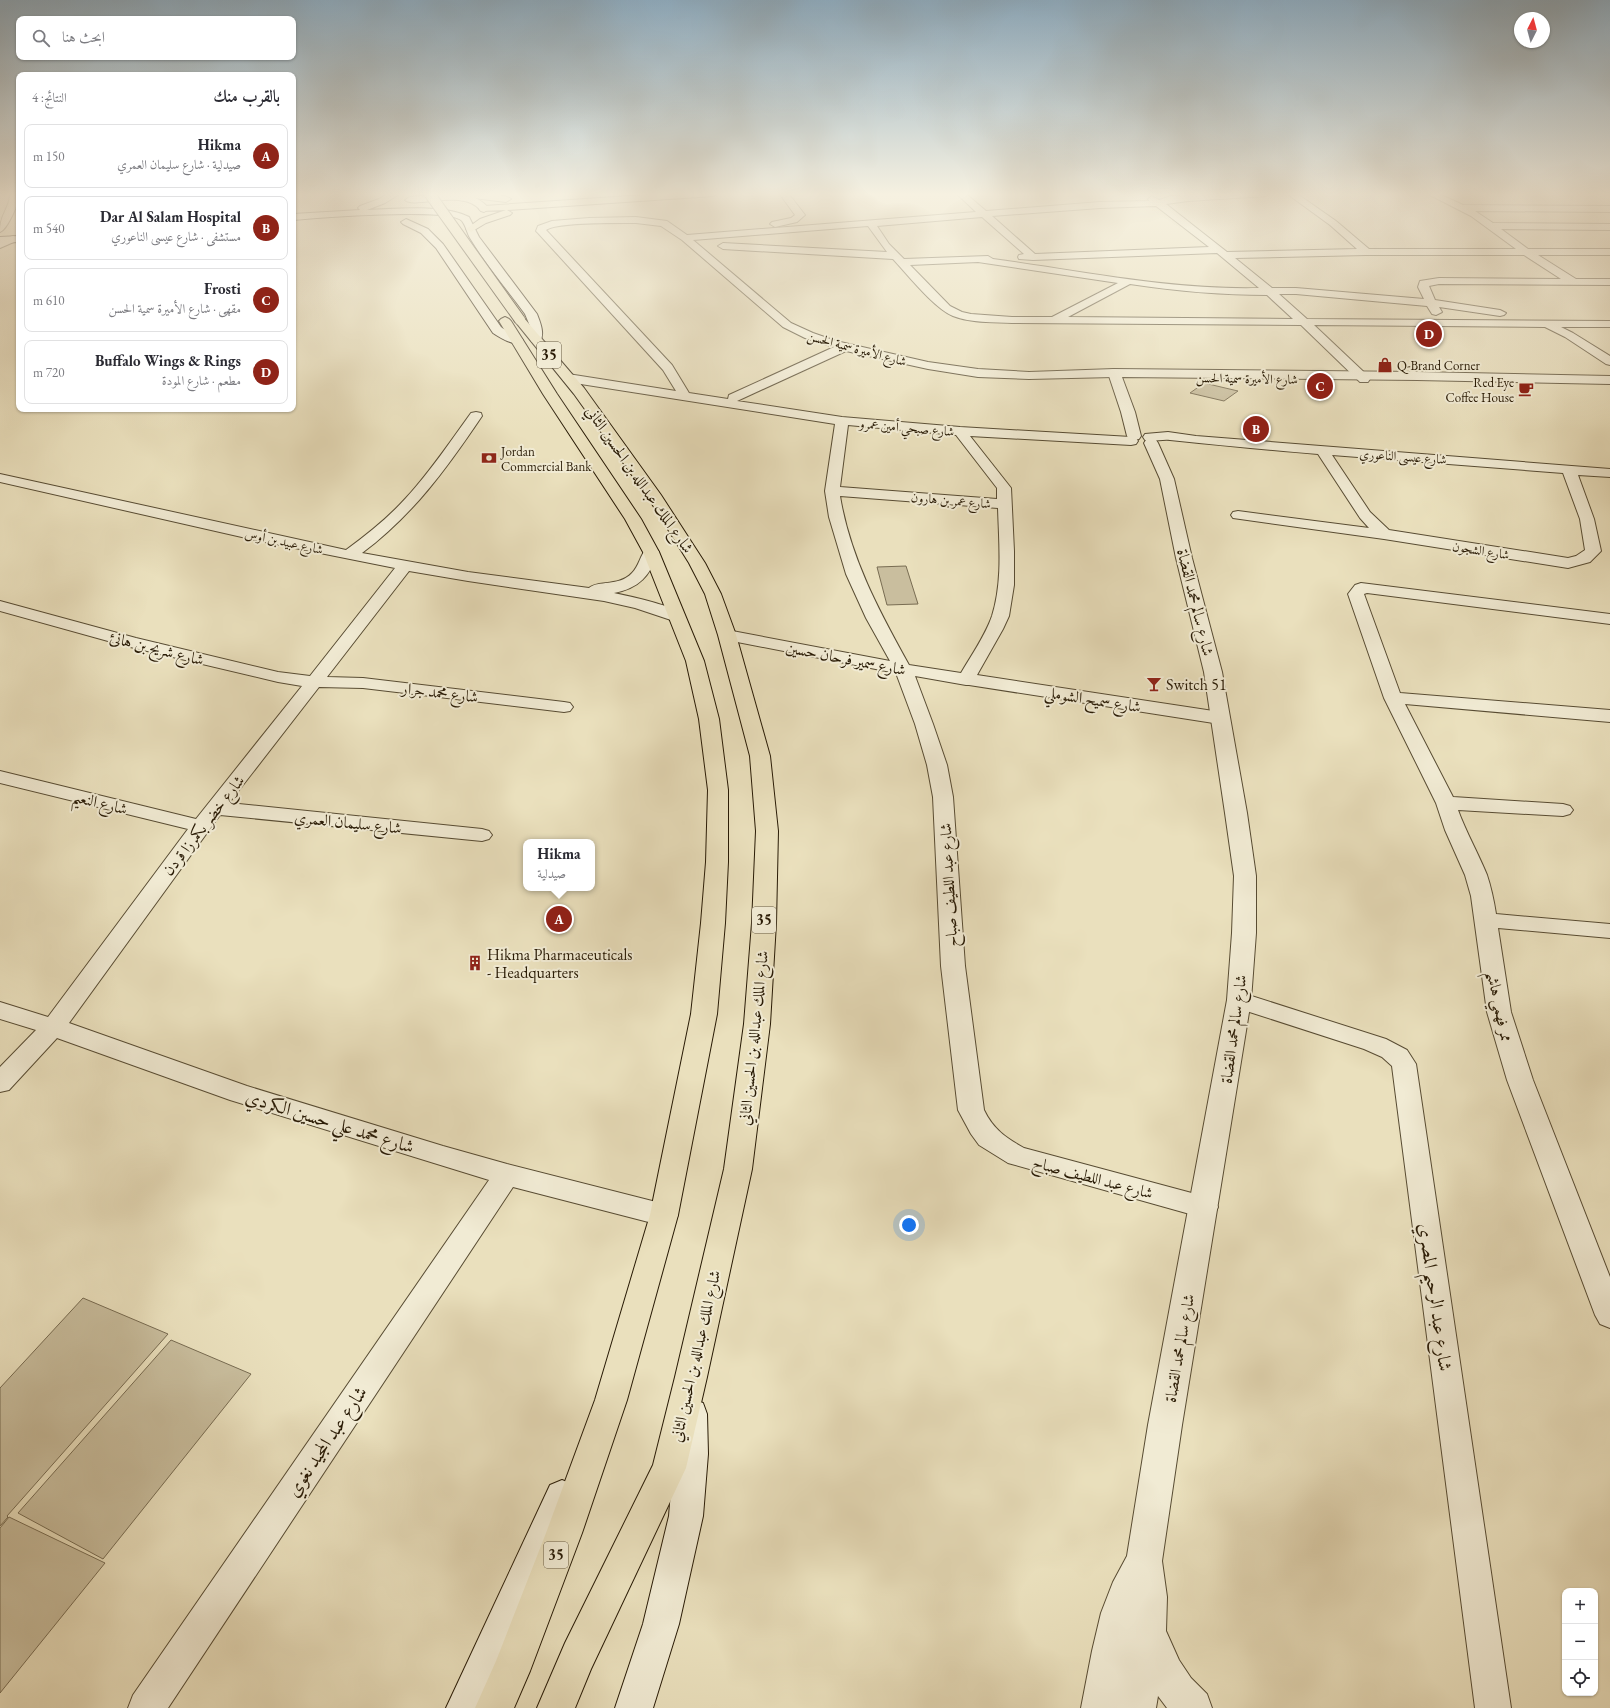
<!DOCTYPE html>
<html lang="ar">
<meta charset="utf-8">
<style>
:root{--surface:#fff;--page:#f7f7f7;--text:#2b2b33;--muted:#7c7c81;--line:#e1e1e2;--accent:#8f2418}
body{margin:0;font-family:"EB Garamond",Amiri,serif;background:var(--page);color:var(--text);direction:rtl}
.controls{position:absolute;right:12px;bottom:12px;display:grid;overflow:hidden;border-radius:8px;box-shadow:0 1px 3px #0004}
.controls button{width:36px;height:36px;display:grid;place-items:center;padding:0;border:0;border-bottom:1px solid var(--line);background:var(--surface);color:var(--text);font:20px sans-serif}
.compass{position:absolute;left:1514px;top:12px;width:36px;height:36px;border-radius:50%;background:var(--surface);box-shadow:0 1px 3px #0004;rotate:6deg}
.you{position:absolute;left:909px;top:1225px;width:14px;height:14px;margin:-10px;border:3px solid #fff;border-radius:50%;background:#1a73e8;box-shadow:0 0 0 6px #1a73e833}
.badge{display:grid;place-items:center;width:26px;height:26px;border-radius:50%;background:var(--accent);color:#fff;font-size:13px;font-weight:700}
.pin{position:absolute;translate:-50% -50%;border:2px solid #fff;box-shadow:0 1px 4px #0006}
.popup{position:absolute;left:523px;top:839px;width:72px;height:52px;box-sizing:border-box;display:grid;place-content:center;border-radius:8px;background:var(--surface);filter:drop-shadow(0 1px 3px #0005);font-size:13px;white-space:nowrap;color:var(--muted)}
.popup b{font-size:15px;color:var(--text)}
.popup::after{content:'';position:absolute;left:50%;top:100%;margin-left:-8px;border:8px solid transparent;border-top-color:var(--surface)}
.list{margin:0;padding:0;list-style:none}
h2{display:flex;justify-content:space-between;align-items:center;height:52px;margin:0;padding:0 16px;font-size:17px}
h2 small{font-size:13px;font-weight:400;color:var(--muted)}
.list li{display:grid;grid-template-columns:26px 1fr auto;gap:12px;align-items:center;box-sizing:border-box;height:64px;margin:0 8px 8px;padding:0 8px;border:1px solid var(--line);border-radius:8px}
.list b{display:block;font-size:15px;white-space:nowrap}
.list p{margin:0;font-size:13px;white-space:nowrap;color:var(--muted)}
.list em{font-size:13px;font-style:normal;color:var(--muted)}
.icon{flex:none;width:22px;height:22px;fill:none;stroke:currentColor;stroke-width:2;stroke-linecap:round;stroke-linejoin:round}
.map{position:relative;flex:none;width:1610px;height:1708px;overflow:hidden;direction:ltr}
.search{position:absolute;background:var(--surface);box-shadow:0 1px 3px #0004;left:16px;top:16px;width:280px;height:44px;display:flex;align-items:center;gap:10px;box-sizing:border-box;padding:0 14px;border-radius:8px;color:var(--muted);font-size:15px}
.panel{position:absolute;background:var(--surface);box-shadow:0 1px 3px #0004;left:16px;top:72px;width:280px;height:340px;border-radius:8px;direction:rtl}
.map>svg:first-child{display:block}
.green{fill:#c9be9e;stroke:#786c52}
.lines{fill:none;stroke-linecap:round;stroke-linejoin:round}
.minor-casing{stroke:#584c33;stroke-width:2}
.tertiary-casing{stroke:#584c33;stroke-width:2}
.secondary-casing{stroke:#281a05;stroke-width:2}
.primary-casing{stroke:#281a05;stroke-width:2}
.trunk-casing{stroke:#281a05;stroke-width:2}
.minor{fill:#f1ebd4;fill-rule:evenodd}
.tertiary{fill:#f1ebd4;fill-rule:evenodd}
.secondary{fill:#f1ebd4;fill-rule:evenodd}
.primary{fill:#eae0bd;fill-rule:evenodd}
.trunk{fill:#eae0bd;fill-rule:evenodd}
.trunk-bridge-casing{stroke:#281a05;stroke-width:12;stroke-linecap:butt}
.trunk-bridge{stroke:#eae0bd;stroke-width:10}
.labels{text-anchor:middle;stroke-width:4;stroke-linejoin:round;paint-order:stroke}
.far-street-label{font-size:13px;fill:#281a05;stroke:#f1ebd4}
.far-poi-label{font-size:13px;fill:#281a05;stroke:#f1ebd4;text-anchor:start}
.shield{fill:#f1ebd4;stroke:#645943;stroke-width:1}
.shield-label{font-size:15px;font-weight:bold;fill:#281a05}
.street-label{font-size:16px;fill:#281a05;stroke:#f1ebd4}
.poi-label{font-size:16px;fill:#281a05;stroke:#f1ebd4;text-anchor:start}
.near-street-label{font-size:19px;fill:#281a05;stroke:#f1ebd4}
</style>
<div class="map">
<svg width="1610" height="1708" viewBox="0 0 1610 1708">
<rect width="100%" height="100%" fill="#eae0bd"/>
<filter id="stains"><feTurbulence type="fractalNoise" baseFrequency=".005" numOctaves="4"/><feColorMatrix values="0 0 0 0 .2 0 0 0 0 .09 0 0 0 0 .02 0 0 0 .5 -.17"/></filter>
<radialGradient id="worn" r=".72"><stop offset=".6" stop-color="#630" stop-opacity="0"/><stop offset="1" stop-color="#630" stop-opacity=".3"/></radialGradient>
<g class="green">
<path d="M 1204,383 L 1238,391 L 1224,401 L 1190,393 Z"/>
<path d="M 906,566 L 918,604 L 887,605 L 877,567 Z"/>
<path d="M 83,1298 L 168,1334 L 7,1516 L 8,1517 L 0,1526 L 0,1388 Z"/>
<path d="M 171,1340 L 251,1374 L 103,1559 L 18,1513 Z"/>
<path d="M 9,1517 L 105,1563 L 0,1693 L 0,1528 Z"/>
</g>
<g class="lines">
<g class="minor-casing">
<g id="minor">
<path d="M 8,193 L 17,193 L 19,195 C 19,203 7,230 0,232 C 0,214 8,211 10,196 Z"/>
<path d="M 779,193 L 788,193 L 805,215 L 797,222 L 775,227 L 770,224 L 772,222 L 791,218 L 795,215 Z"/>
<path d="M 956,193 L 965,193 L 986,211 L 1100,202 L 1149,201 L 1148,199 L 1152,196 L 1159,200 L 1171,196 L 1224,193 L 1270,193 L 1266,196 L 1188,201 L 1166,204 L 1227,252 L 1357,249 L 1330,225 L 1286,193 L 1296,193 L 1336,221 L 1369,249 L 1516,249 L 1471,216 L 1426,193 L 1437,193 L 1463,205 L 1610,206 L 1610,212 L 1475,211 L 1493,223 L 1610,224 L 1610,230 L 1501,229 L 1528,249 L 1610,249 L 1610,255 L 1538,255 L 1576,279 L 1610,279 L 1610,285 L 1439,284 L 1429,286 L 1435,300 L 1500,310 L 1506,313 L 1504,315 L 1500,316 L 1439,307 L 1442,312 L 1436,315 L 1432,314 L 1427,306 L 1296,294 L 1279,294 L 1307,319 L 1610,321 L 1610,327 L 1561,327 L 1573,333 L 1610,356 L 1610,365 L 1606,364 L 1565,337 L 1545,327 L 1314,325 L 1368,376 L 1370,379 L 1368,382 L 1360,382 L 1301,325 L 1012,323 C 993,322 971,323 953,316 C 934,308 908,275 893,259 L 723,249 L 718,246 L 723,243 L 887,252 L 868,226 L 693,240 L 791,323 L 813,333 L 836,341 L 928,362 L 978,369 L 1029,372 L 1114,369 L 1118,370 L 1120,373 L 1118,376 L 1114,377 L 1029,379 L 978,377 L 928,369 L 846,351 L 737,401 L 842,417 L 960,427 L 1131,437 L 1136,438 L 1138,441 L 1136,444 L 1131,445 L 970,436 L 1011,488 L 1014,551 L 1014,585 L 1009,616 L 1003,629 L 977,675 L 1220,712 L 1227,714 L 1229,718 L 1227,722 L 1220,724 L 969,685 L 966,685 L 915,676 L 933,724 L 947,765 L 953,797 L 965,966 L 984,1110 C 993,1129 1006,1138 1024,1148 L 1214,1199 L 1218,1207 L 1214,1215 L 1204,1218 L 1008,1163 L 979,1145 L 971,1134 L 958,1110 L 941,966 L 933,797 L 927,765 L 915,724 L 896,673 L 727,640 L 721,639 L 719,635 L 721,631 L 727,630 L 890,661 L 866,618 L 846,574 L 829,517 L 825,491 L 835,424 L 568,382 L 564,381 L 562,378 L 564,375 L 568,374 L 676,391 L 663,370 L 538,233 L 536,231 L 538,226 L 552,221 L 589,218 L 636,217 L 667,221 L 687,235 L 976,212 ZM 1156,206 L 1209,247 L 1035,254 L 992,216 L 1100,208 ZM 982,217 L 1024,254 L 1019,255 L 1018,257 L 1019,259 L 1033,260 L 1217,253 L 1259,288 C 1170,290 1081,271 993,259 L 988,256 L 904,259 L 889,244 L 877,226 ZM 636,223 L 661,226 L 682,240 L 783,327 L 805,338 L 834,347 L 729,395 L 728,399 L 689,393 L 672,365 L 546,230 C 556,222 619,223 636,223 ZM 1366,255 L 1524,255 L 1561,279 L 1439,278 L 1420,281 L 1418,287 L 1424,299 L 1296,288 L 1272,288 L 1235,258 ZM 978,262 L 1118,283 L 1052,317 L 1012,317 L 971,314 L 962,312 L 950,306 L 910,265 ZM 1130,284 C 1177,291 1220,295 1267,295 L 1293,319 L 1068,317 ZM 848,425 L 956,435 L 997,488 L 997,499 L 840,487 ZM 840,496 L 998,508 C 999,543 1003,581 992,616 C 985,636 972,654 961,673 L 909,665 C 879,611 850,557 840,496 Z"/>
<path d="M 13,236 L 16,237 L 18,239 L 16,241 L 0,248 L 0,241 Z"/>
<path d="M 476,412 L 481,413 L 482,416 C 447,468 413,515 362,553 L 468,572 L 589,588 C 597,580 619,587 632,573 C 639,566 640,556 646,549 L 651,547 L 656,549 L 659,552 C 649,576 640,588 614,593 C 628,596 678,606 685,617 L 683,621 L 677,622 L 635,608 L 604,601 L 468,581 L 409,571 L 327,677 L 363,678 L 564,702 L 570,703 L 573,707 L 570,711 L 564,712 L 363,688 L 319,687 L 229,803 L 482,829 L 489,831 L 492,835 L 489,839 L 482,841 L 220,815 L 69,1023 L 247,1086 L 443,1146 L 507,1164 L 664,1204 L 674,1207 L 678,1215 L 674,1223 L 664,1226 L 513,1187 L 168,1708 L 128,1708 L 133,1695 L 489,1180 L 230,1100 L 57,1038 L 9,1090 L 0,1092 L 0,1067 L 36,1030 L 0,1019 L 0,1002 L 48,1017 L 188,829 L 0,783 L 0,771 L 196,819 L 302,686 L 278,682 L 126,646 L 0,611 L 0,601 L 136,638 L 278,672 L 310,676 L 395,568 L 255,540 L 0,482 L 0,474 L 346,550 C 368,534 388,518 406,498 C 430,472 450,442 471,413 Z"/>
<path d="M 1168,432 L 1196,436 L 1610,469 L 1610,477 L 1578,475 L 1594,519 L 1601,551 L 1590,562 L 1568,568 L 1384,539 L 1233,518 L 1231,515 L 1233,512 L 1238,511 L 1369,528 L 1360,518 L 1318,454 C 1268,450 1219,445 1170,440 C 1162,439 1153,442 1145,440 L 1143,437 L 1145,434 ZM 1332,455 L 1563,473 L 1580,519 L 1585,550 L 1576,556 L 1568,558 L 1389,530 L 1370,512 Z"/>
<path d="M 1361,583 L 1610,614 L 1610,624 L 1367,593 L 1364,594 L 1400,693 L 1610,710 L 1610,722 L 1405,704 L 1453,797 L 1563,804 L 1570,806 L 1573,810 L 1570,814 L 1563,816 L 1458,810 C 1466,832 1478,853 1487,875 C 1491,887 1494,901 1496,914 L 1610,924 L 1610,938 L 1498,928 L 1511,1012 L 1533,1080 L 1610,1277 L 1610,1328 L 1600,1324 L 1595,1315 L 1507,1080 L 1487,1012 L 1471,896 L 1465,875 L 1445,830 L 1436,803 L 1384,698 L 1348,594 L 1355,585 Z"/>
<path d="M 1239,992 L 1386,1039 L 1407,1050 L 1416,1064 L 1511,1708 L 1475,1708 L 1392,1066 L 1382,1057 L 1364,1049 L 1231,1006 L 1227,1000 L 1231,994 Z"/>
</g>
</g>
<g class="tertiary-casing">
<g id="tertiary">
<path d="M 1114,369 L 1417,372 L 1610,376 L 1610,384 L 1417,380 L 1122,377 L 1135,412 L 1141,436 L 1139,439 L 1134,440 L 1129,439 L 1127,436 L 1121,412 L 1108,373 L 1110,370 Z"/>
<path d="M 1151,439 L 1156,440 L 1158,443 L 1174,479 L 1192,558 L 1222,672 L 1247,813 L 1256,876 L 1256,933 L 1251,1000 L 1182,1425 L 1162,1561 L 1167,1597 L 1166,1631 L 1179,1660 L 1191,1678 L 1207,1694 L 1212,1708 L 1167,1708 L 1158,1696 L 1156,1708 L 1081,1708 L 1092,1651 L 1101,1613 L 1113,1582 L 1127,1556 L 1148,1425 L 1227,1000 L 1232,933 L 1234,876 L 1225,813 L 1204,672 L 1176,558 L 1160,479 L 1144,443 L 1146,440 Z"/>
</g>
</g>
<g class="secondary-casing">
<g id="secondary">
<path d="M 389,193 L 401,193 L 385,203 L 367,210 C 395,209 445,204 469,217 L 479,237 L 537,314 C 540,322 545,333 540,342 L 532,342 L 530,339 L 530,326 L 525,314 C 507,289 486,265 470,238 C 467,233 466,226 462,221 C 451,207 316,218 293,220 L 293,214 L 360,210 L 358,208 L 360,206 L 379,199 Z"/>
<path d="M 427,195 C 447,194 476,190 489,209 L 484,212 L 481,211 C 465,188 414,209 405,200 L 410,197 Z"/>
<path d="M 406,219 L 428,229 L 443,244 L 501,327 C 507,332 519,335 523,340 L 521,343 C 511,345 501,338 493,333 L 436,248 L 421,233 L 403,224 L 401,222 Z"/>
<path d="M 19,236 L 19,242 L 0,243 L 0,237 Z"/>
<path d="M 691,1399 L 703,1403 L 707,1414 L 708,1454 L 703,1516 L 679,1624 L 653,1708 L 615,1708 L 643,1624 L 669,1516 L 674,1454 L 675,1414 L 679,1403 Z"/>
<path d="M 562,1480 L 574,1485 L 579,1497 L 485,1708 L 446,1708 L 550,1485 Z"/>
</g>
</g>
<g class="primary-casing">
<g id="primary">
<path d="M 452,193 C 464,193 503,192 511,199 L 506,202 L 457,196 Z"/>
<path d="M 673,193 L 718,193 L 713,196 L 507,210 L 512,213 L 510,215 L 486,223 L 471,232 L 466,229 L 480,219 L 506,210 L 481,211 L 479,209 L 481,207 L 484,206 Z"/>
</g>
</g>
<g class="trunk-casing">
<g id="trunk">
<path d="M 520,316 L 524,318 L 584,388 L 661,495 L 705,563 L 721,594 L 736,635 L 770,756 L 778,831 L 776,923 L 770,1024 L 752,1169 L 707,1377 L 686,1468 L 591,1669 L 575,1708 L 537,1708 L 565,1643 L 653,1465 L 675,1377 L 724,1169 L 744,1024 L 752,923 L 756,831 L 750,756 L 718,635 L 705,594 L 689,563 L 649,499 L 574,394 L 514,320 L 516,318 Z"/>
<path d="M 505,317 L 509,319 L 511,321 L 557,394 L 641,519 L 659,552 L 704,661 L 719,719 L 728,790 L 728,862 L 725,923 L 717,1014 L 678,1215 L 627,1400 L 582,1533 L 530,1671 L 514,1708 L 475,1708 L 496,1661 L 546,1533 L 595,1400 L 650,1215 L 691,1014 L 701,923 L 706,862 L 708,790 L 699,719 L 686,661 L 643,552 L 625,519 L 543,394 L 499,321 L 501,319 Z"/>
</g>
</g>
<use href="#minor" class="minor"/>
<use href="#tertiary" class="tertiary"/>
<use href="#secondary" class="secondary"/>
<use href="#primary" class="primary"/>
<use href="#trunk" class="trunk"/>
<g class="trunk-bridge-casing">
<path id="trunk-bridge" d="M 429,193 L 520,320"/>
</g>
<use href="#trunk-bridge" class="trunk-bridge"/>
</g>
<linearGradient id="sky" x2="0" y2="1"><stop stop-color="#8eabbe"/><stop offset="0.45" stop-color="#f6f1e1"/><stop offset="1" stop-color="#f6f1e1" stop-opacity="0"/></linearGradient>
<rect width="1610" height="432" fill="url(#sky)"/>
<defs>
<g id="shop-bare" transform="scale(1.2)"><path d="M-5-2.5h2.3a2.7 3.5 0 0 1 5.4 0H5L5.5 6h-11ZM-1.5-2.5h3a1.5 2.3 0 0 0-3 0Z" fill="#8f2418" stroke="#f1ebd4" stroke-width="2.5" paint-order="stroke"/></g>
<g id="cafe-bare" transform="scale(1.2)"><path d="M-5.5-4.5H6V0H3Q3 3.5 0 3.5H-2.5Q-5.5 3.5-5.5 0ZM3-3.2v2h1.7v-2ZM-6 4.5H4V6H-6Z" fill="#8f2418" stroke="#f1ebd4" stroke-width="2.5" paint-order="stroke"/></g>
<g id="bank-bare" transform="scale(1.2)"><path d="M-6-4H6V4H-6ZM0-2.3a2.3 2.3 0 1 0 0 4.6a2.3 2.3 0 1 0 0-4.6Z" fill="#8f2418" stroke="#f1ebd4" stroke-width="2.5" paint-order="stroke"/></g>
<g id="bar-bare" transform="scale(1.2)"><path d="M-6-5H6L.8 .8V4.5H3.5V6h-7V4.5H-.8V.8Z" fill="#8f2418" stroke="#f1ebd4" stroke-width="2.5" paint-order="stroke"/></g>
<g id="building-bare" transform="scale(1.2)"><path d="M-4-6H4V6H1V3H-1V6H-4ZM-2.5-4.3h1.7v1.8h-1.7ZM.8-4.3h1.7v1.8H.8ZM-2.5-1h1.7V.8h-1.7ZM.8-1h1.7V.8H.8Z" fill="#8f2418" stroke="#f1ebd4" stroke-width="2.5" paint-order="stroke"/></g>
</defs>
<g fill-rule="evenodd">
<use href="#shop-bare" x="1385" y="365"/>
<use href="#cafe-bare" x="1526" y="389"/>
<use href="#bank-bare" x="489" y="458"/>
<use href="#bar-bare" x="1154" y="684"/>
<use href="#building-bare" x="475" y="963"/>
</g>
<g class="labels">
<g class="far-street-label">
<text transform="translate(857 348) rotate(15)" y="5">شارع الأميرة سمية الحسن</text>
<text transform="translate(1247 378) rotate(1)" y="5">شارع الأميرة سمية الحسن</text>
<text transform="translate(907 427) rotate(5)" y="5">شارع صبحي أمين عمرو</text>
<text transform="translate(1403 456) rotate(4)" y="5">شارع عيسى الناعوري</text>
<text transform="translate(951 500) rotate(5)" y="5">شارع عمر بن هارون</text>
<text transform="translate(284 541) rotate(12)" y="5">شارع عبيد بن أوس</text>
<text transform="translate(1481 550) rotate(9)" y="5">شارع الشجون</text>
</g>
<g class="far-poi-label">
<text x="1397" y="370">Q-Brand Corner</text>
<text x="1514" y="387" text-anchor="end">Red Eye<tspan x="1514" dy="15">Coffee House</tspan></text>
<text x="501" y="456">Jordan<tspan x="501" dy="15">Commercial Bank</tspan></text>
</g>
<g class="shield">
<rect x="537" y="342" width="24" height="26" rx="3"/>
<rect x="752" y="907" width="24" height="26" rx="3"/>
<rect x="544" y="1542" width="24" height="26" rx="3"/>
</g>
<g class="shield-label">
<text x="549" y="360">35</text>
<text x="764" y="925">35</text>
<text x="556" y="1560">35</text>
</g>
<g class="street-label">
<text transform="translate(640 479) rotate(55)" y="6">شارع الملك عبدالله بن الحسين الثاني</text>
<text transform="translate(1196 602) rotate(76)" y="6">شارع سالم محمد القضاة</text>
<text transform="translate(157 648) rotate(14)" y="6">شارع شريح بن هانئ</text>
<text transform="translate(846 658) rotate(11)" y="6">شارع سمير فرحان حسين</text>
<text transform="translate(440 692) rotate(7)" y="6">شارع محمد جرار</text>
<text transform="translate(1093 699) rotate(9)" y="6">شارع سميح الشوملي</text>
<text transform="translate(100 802) rotate(14)" y="6">شارع النعيم</text>
<text transform="translate(348 822) rotate(6)" y="6">شارع سليمان العمري</text>
<text transform="translate(203 825) rotate(-52)" y="6">شارع خضر بكمرزا قردن</text>
<text transform="translate(948 885) rotate(-93)" y="6">شارع عبد اللطيف صباح</text>
<text transform="translate(1500 1006) rotate(78)" y="6">ممر فهمي هاشم</text>
<text transform="translate(1233 1029) rotate(-82)" y="6">شارع سالم محمد القضاة</text>
<text transform="translate(753 1038) rotate(-84)" y="6">شارع الملك عبدالله بن الحسين الثاني</text>
<text transform="translate(1093 1177) rotate(15)" y="6">شارع عبد اللطيف صباح</text>
<text transform="translate(1179 1348) rotate(-80)" y="6">شارع سالم محمد القضاة</text>
<text transform="translate(695 1356) rotate(-77)" y="6">شارع الملك عبدالله بن الحسين الثاني</text>
</g>
<g class="poi-label">
<text x="1166" y="690">Switch 51</text>
<text x="487" y="960">Hikma Pharmaceuticals<tspan x="487" dy="18">- Headquarters</tspan></text>
</g>
<g class="near-street-label">
<text transform="translate(330 1121) rotate(17)" y="7">شارع محمد علي حسين الكردي</text>
<text transform="translate(1436 1297) rotate(82)" y="7">شارع عبد الرحيم المصري</text>
<text transform="translate(326 1441) rotate(-56)" y="7">شارع عبد المجيد نغوي</text>
</g>
</g>
<rect width="100%" height="100%" filter="url(#stains)"/>
<rect width="100%" height="100%" fill="url(#worn)"/>
</svg>
<div class="controls">
<button>+</button>
<button>−</button>
<button><svg class="icon" aria-label="locate" viewBox="0 0 24 24"><circle cx="12" cy="12" r="6"/><path d="M12 2v4M12 18v4M2 12h4M18 12h4"/></svg></button>
</div>
<svg class="compass" viewBox="-18 -18 36 36"><path d="M0-13l5 13h-10z" fill="#e53935"/><path d="M0 13l5-13h-10z" fill="#7c7c81"/></svg>
<div class="you"></div>
<div class="pin badge" style="left:559px;top:919px">A</div>
<div class="popup"><b>Hikma</b>صيدلية</div>
<div class="pin badge" style="left:1256px;top:429px">B</div>
<div class="pin badge" style="left:1320px;top:386px">C</div>
<div class="pin badge" style="left:1429px;top:334px">D</div>
<div class="search"><svg class="icon" aria-label="search" viewBox="0 0 24 24"><circle cx="10" cy="10" r="6"/><path d="M15 15l6 6"/></svg>ابحث هنا</div>
<section class="panel">
<h2>بالقرب منك<small>النتائج: 4</small></h2>
<ul class="list">
<li><span class="badge">A</span><div><b>Hikma</b><p>صيدلية · شارع سليمان العمري</p></div><em>150 m</em></li>
<li><span class="badge">B</span><div><b>Dar Al Salam Hospital</b><p>مستشفى · شارع عيسى الناعوري</p></div><em>540 m</em></li>
<li><span class="badge">C</span><div><b>Frosti</b><p>مقهى · شارع الأميرة سمية الحسن</p></div><em>610 m</em></li>
<li><span class="badge">D</span><div><b>Buffalo Wings &amp; Rings</b><p>مطعم · شارع المودة</p></div><em>720 m</em></li>
</ul>
</section>
</div>
